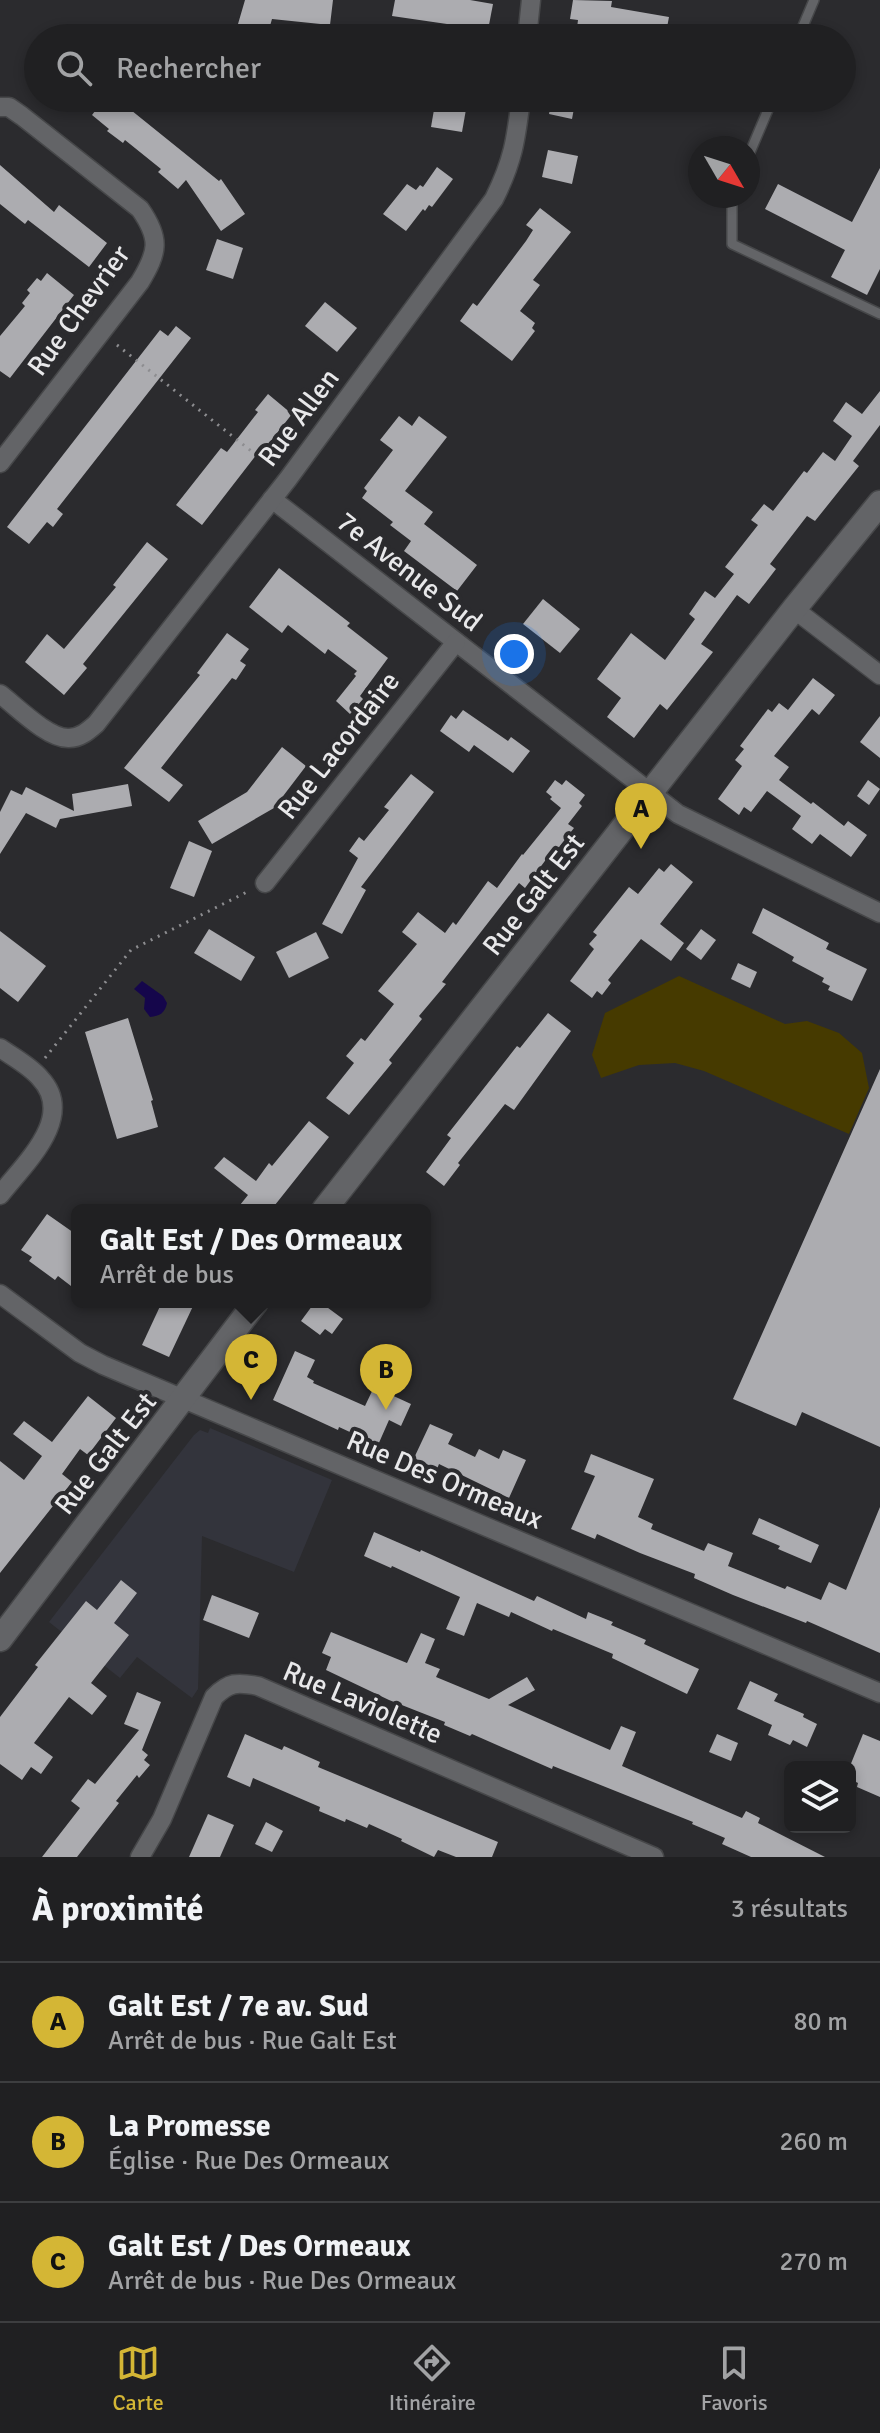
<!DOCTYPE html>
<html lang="fr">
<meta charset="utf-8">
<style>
:root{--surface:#202022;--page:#28282a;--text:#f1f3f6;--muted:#a2a3a5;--line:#3d3e40;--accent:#d4b635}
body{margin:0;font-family:Signika,sans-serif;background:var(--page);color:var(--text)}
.controls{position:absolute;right:24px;bottom:24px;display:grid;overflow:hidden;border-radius:12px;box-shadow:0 4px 12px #0003}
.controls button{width:72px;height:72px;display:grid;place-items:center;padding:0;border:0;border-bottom:2px solid var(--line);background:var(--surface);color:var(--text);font:40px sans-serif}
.compass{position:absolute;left:688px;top:136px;width:72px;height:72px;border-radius:50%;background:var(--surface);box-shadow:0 4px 12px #0003;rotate:129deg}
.you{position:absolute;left:514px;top:654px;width:28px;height:28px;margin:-20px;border:6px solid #fff;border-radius:50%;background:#1a73e8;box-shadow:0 0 0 12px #1a73e833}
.badge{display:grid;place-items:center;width:52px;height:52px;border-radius:50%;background:var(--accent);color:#111;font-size:26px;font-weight:700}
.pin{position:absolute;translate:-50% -66px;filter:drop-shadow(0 2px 4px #0008)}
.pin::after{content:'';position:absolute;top:42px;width:28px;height:24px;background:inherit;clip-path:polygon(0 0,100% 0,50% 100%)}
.popup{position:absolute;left:71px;top:1204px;width:360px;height:104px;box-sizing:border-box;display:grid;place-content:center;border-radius:12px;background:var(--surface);filter:drop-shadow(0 2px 6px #0005);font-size:26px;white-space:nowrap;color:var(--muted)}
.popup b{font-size:30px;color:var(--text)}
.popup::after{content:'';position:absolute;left:50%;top:100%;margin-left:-16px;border:16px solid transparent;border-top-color:var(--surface)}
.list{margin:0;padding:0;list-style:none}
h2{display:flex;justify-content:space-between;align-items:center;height:104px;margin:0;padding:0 32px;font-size:34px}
h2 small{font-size:26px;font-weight:400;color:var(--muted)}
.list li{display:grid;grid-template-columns:52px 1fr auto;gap:24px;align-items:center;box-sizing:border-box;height:120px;padding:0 32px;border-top:2px solid var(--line)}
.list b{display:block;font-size:30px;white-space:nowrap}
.list p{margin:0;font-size:26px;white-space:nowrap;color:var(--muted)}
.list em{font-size:26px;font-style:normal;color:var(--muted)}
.icon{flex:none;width:44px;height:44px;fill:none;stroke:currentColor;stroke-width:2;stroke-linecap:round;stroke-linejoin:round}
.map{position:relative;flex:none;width:880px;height:1857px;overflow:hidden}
.search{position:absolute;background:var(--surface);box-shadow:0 4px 12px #0003;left:24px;right:24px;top:24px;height:88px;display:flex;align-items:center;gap:20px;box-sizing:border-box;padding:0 28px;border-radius:44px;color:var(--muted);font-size:30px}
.sheet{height:464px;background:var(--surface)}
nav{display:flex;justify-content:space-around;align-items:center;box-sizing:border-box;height:112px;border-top:2px solid var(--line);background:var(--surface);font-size:22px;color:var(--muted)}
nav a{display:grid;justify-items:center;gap:4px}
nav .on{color:var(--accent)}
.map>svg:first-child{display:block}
.built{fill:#33343c}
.green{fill:#463a00}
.water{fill:#15064b}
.building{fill:#acacb0}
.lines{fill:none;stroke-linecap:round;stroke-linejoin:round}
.service-casing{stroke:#464749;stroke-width:12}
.minor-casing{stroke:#464749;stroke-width:21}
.secondary-casing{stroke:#464749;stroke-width:27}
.path{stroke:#8d8d90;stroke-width:3;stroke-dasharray:2 6;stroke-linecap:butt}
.service{stroke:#636467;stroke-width:9}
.minor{stroke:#636467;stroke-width:18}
.secondary{stroke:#636467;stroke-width:24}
.labels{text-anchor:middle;stroke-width:8;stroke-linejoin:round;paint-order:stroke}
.street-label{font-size:28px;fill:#e8e8ea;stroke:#2b2b2e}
</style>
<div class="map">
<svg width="880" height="1857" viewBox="0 0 880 1857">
<rect width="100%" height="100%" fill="#2b2b2e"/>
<path class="built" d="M 210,1428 L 332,1480 L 294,1572 L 202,1536 L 198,1689 L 192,1698 L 137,1657 L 120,1678 L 49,1622 L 194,1435 L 200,1430 L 208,1433 Z"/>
<path class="green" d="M 679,976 L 785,1024 L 807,1021 L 839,1033 L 862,1053 L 869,1088 L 849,1134 L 704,1071 L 675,1063 L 639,1065 L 601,1078 L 592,1055 L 605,1013 Z"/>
<path class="water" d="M 142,981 L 163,996 L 167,1003 C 165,1013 160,1016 150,1017 L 144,1009 L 145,998 L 134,989 Z"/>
<g class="building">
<path d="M 245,0 L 333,0 L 330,25 L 272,19 L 268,33 L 238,24 Z"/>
<path d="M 395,0 L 470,0 L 493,4 L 488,30 L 392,16 Z"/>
<path d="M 573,0 L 612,1 L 611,7 L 669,17 L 665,38 L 576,36 L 578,20 L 570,19 Z"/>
<path d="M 105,98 L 116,98 L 219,181 L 221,179 L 245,214 L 221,231 L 186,180 L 178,189 L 158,172 L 161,169 L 125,140 L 123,143 L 107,131 L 109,129 L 92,115 Z"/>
<path d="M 436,98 L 468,98 L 462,132 L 431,127 Z"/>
<path d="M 552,98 L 576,98 L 572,119 L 549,114 Z"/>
<path d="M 548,150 L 578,156 L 572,184 L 542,177 Z"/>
<path d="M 0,165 L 54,212 L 59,205 L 107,243 L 89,267 L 28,220 L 25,224 L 0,204 Z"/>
<path d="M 437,167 L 453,179 L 432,207 L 429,205 L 425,211 L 423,209 L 406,231 L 383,214 L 407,184 L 416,190 L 420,185 L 423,187 Z"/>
<path d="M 880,168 L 880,269 L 867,295 L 831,277 L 845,250 L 765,209 L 778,184 L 852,222 Z"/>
<path d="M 540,208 L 571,232 L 533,280 L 540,285 L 520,311 L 535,323 L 532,328 L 535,331 L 512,361 L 460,321 L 473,303 L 477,306 L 526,241 L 533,230 L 526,225 Z"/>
<path d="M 217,239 L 243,248 L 233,279 L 206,270 Z"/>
<path d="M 47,273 L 74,295 L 10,378 L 0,371 L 0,336 L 25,306 L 22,303 L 30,293 L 27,290 L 37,278 L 41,281 Z"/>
<path d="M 325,302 L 357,328 L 337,352 L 305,326 Z"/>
<path d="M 176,326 L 191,338 L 57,509 L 63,514 L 53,527 L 47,522 L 29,544 L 7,527 L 160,330 L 168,336 Z"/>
<path d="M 880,391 L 880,425 L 853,461 L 859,466 L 815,521 L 807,516 L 770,564 L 776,569 L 749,604 L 737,595 L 701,644 L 713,652 L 667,710 L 660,704 L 634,738 L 607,717 L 621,698 L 597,679 L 631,633 L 665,660 L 695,619 L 689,614 L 705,591 L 715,598 L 734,574 L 725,567 L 758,525 L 751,520 L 764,504 L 773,511 L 804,471 L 807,473 L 823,452 L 835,461 L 852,436 L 833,421 L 846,402 L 862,414 Z"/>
<path d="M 268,394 L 292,414 L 266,447 L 264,445 L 202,525 L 176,505 L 221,448 L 227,452 L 258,412 L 255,410 Z"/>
<path d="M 399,416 L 412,426 L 419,416 L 447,437 L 405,491 L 433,512 L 424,524 L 477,565 L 457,591 L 404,551 L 411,541 L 390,525 L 393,522 L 362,498 L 367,491 L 364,488 L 393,450 L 380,440 Z"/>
<path d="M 147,542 L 168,559 L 83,664 L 87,668 L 64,695 L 25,662 L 47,634 L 64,649 L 116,587 L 113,585 Z"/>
<path d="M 279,568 L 350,623 L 347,626 L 388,658 L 360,696 L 363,699 L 350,714 L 336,701 L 356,676 L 354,674 L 357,671 L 328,649 L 325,654 L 288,625 L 282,633 L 249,607 Z"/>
<path d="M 543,599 L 580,629 L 560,653 L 523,624 Z"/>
<path d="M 227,633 L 249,649 L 240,661 L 246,665 L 236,680 L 232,678 L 161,768 L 183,785 L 169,802 L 124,768 L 200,675 L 197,673 Z"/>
<path d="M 813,678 L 835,695 L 819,715 L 812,709 L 774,756 L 789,767 L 779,780 L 811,804 L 813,802 L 844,826 L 848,821 L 867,835 L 851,857 L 820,834 L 812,844 L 792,829 L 801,816 L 767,791 L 751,812 L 744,807 L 739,815 L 718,799 L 742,766 L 735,760 L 744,749 L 740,746 L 768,709 L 772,712 L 779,703 L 788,710 Z"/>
<path d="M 463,710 L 508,741 L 511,737 L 530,751 L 513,773 L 474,745 L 469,752 L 440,731 L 451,715 L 456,719 Z"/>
<path d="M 880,716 L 880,758 L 860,742 Z"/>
<path d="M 282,747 L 306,766 L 274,808 L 212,844 L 198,821 L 247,792 Z"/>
<path d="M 411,774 L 434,792 L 361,887 L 366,890 L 342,934 L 322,924 L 358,858 L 349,851 L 359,837 L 364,841 L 389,810 L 384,807 Z"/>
<path d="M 555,780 L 562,785 L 566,780 L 585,795 L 579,803 L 582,806 L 568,824 L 574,828 L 552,856 L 550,854 L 525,888 L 519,883 L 442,982 L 446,984 L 419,1016 L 422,1019 L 389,1060 L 392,1063 L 349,1115 L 326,1098 L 354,1063 L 346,1056 L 361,1038 L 365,1041 L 394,1004 L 378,991 L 417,944 L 402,932 L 418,912 L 445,933 L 453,922 L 456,925 L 488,881 L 497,888 L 522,854 L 523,855 L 561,808 L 550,799 L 552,797 L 546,792 Z"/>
<path d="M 868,780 L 880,789 L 869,805 L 857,796 Z"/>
<path d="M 128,784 L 132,806 L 60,819 L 56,828 L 26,813 L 0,854 L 0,812 L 11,790 L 22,795 L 26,787 L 74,811 L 72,794 Z"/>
<path d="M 189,841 L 212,851 L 194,897 L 170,888 Z"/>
<path d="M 671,864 L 693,882 L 660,924 L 684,943 L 671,961 L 641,939 L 608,980 L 611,983 L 602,995 L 597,991 L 592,998 L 570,981 L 594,949 L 589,944 L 597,935 L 593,932 L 629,887 L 638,894 L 659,868 L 664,872 Z"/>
<path d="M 763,908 L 829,943 L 826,949 L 867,969 L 852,1001 L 828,990 L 830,986 L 822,982 L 824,978 L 792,961 L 794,957 L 752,933 Z"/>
<path d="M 209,929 L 255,957 L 241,981 L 194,953 Z"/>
<path d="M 701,929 L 716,940 L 701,960 L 686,949 Z"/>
<path d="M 0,931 L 46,966 L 18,1002 L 0,988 Z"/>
<path d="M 316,932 L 329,958 L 289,978 L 276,952 Z"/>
<path d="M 738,963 L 757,972 L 750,988 L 731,979 Z"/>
<path d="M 548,1013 L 571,1031 L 514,1110 L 505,1104 L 458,1163 L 460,1165 L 444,1186 L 426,1172 L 451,1138 L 447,1135 L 517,1046 L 520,1048 Z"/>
<path d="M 128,1018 L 153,1100 L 151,1101 L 158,1127 L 117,1139 L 85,1032 Z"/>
<path d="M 880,1069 L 880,1447 L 802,1412 L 796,1426 L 733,1399 Z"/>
<path d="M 309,1121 L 329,1137 L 271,1210 L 236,1210 L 248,1195 L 214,1168 L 224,1157 L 256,1181 L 269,1163 L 272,1166 Z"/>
<path d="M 47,1214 L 77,1235 L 77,1278 L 71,1286 L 58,1276 L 55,1280 L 29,1261 L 32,1257 L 21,1250 Z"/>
<path d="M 162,1302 L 195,1302 L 169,1357 L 142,1345 Z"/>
<path d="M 315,1302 L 320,1302 L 343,1319 L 332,1334 L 325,1329 L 320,1335 L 301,1321 Z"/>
<path d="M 295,1351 L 315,1360 L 307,1377 L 314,1381 L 313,1383 L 365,1406 L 374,1387 L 411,1404 L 401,1426 L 389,1420 L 378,1445 L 339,1427 L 338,1430 L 273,1400 Z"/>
<path d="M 88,1396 L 116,1418 L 88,1455 L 80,1449 L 62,1474 L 72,1482 L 0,1573 L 0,1461 L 24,1480 L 42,1456 L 13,1434 L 24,1421 L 52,1442 Z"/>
<path d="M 430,1424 L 453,1434 L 448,1444 L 475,1457 L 479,1449 L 499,1459 L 503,1450 L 526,1460 L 509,1498 L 439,1464 L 437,1469 L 414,1458 Z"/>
<path d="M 591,1454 L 654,1479 L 638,1517 L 653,1524 L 651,1529 L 704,1551 L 708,1543 L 733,1553 L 728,1566 L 785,1589 L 787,1586 L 821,1600 L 829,1582 L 846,1590 L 880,1507 L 880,1653 L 807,1621 L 806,1623 L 733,1595 L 694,1578 L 695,1574 L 640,1553 L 597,1534 L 595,1539 L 571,1529 L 595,1476 L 584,1472 Z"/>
<path d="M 759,1518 L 819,1545 L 811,1563 L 778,1549 L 780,1546 L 752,1534 Z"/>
<path d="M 374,1532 L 420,1552 L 421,1550 L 534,1601 L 537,1596 L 586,1619 L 588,1612 L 613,1622 L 611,1625 L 646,1640 L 644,1644 L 699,1669 L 687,1694 L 612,1658 L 613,1654 L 553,1629 L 552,1631 L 511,1612 L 509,1617 L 477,1603 L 464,1636 L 446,1629 L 460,1597 L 392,1566 L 391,1568 L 364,1556 Z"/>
<path d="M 121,1580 L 137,1593 L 114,1623 L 129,1635 L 91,1683 L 107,1696 L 92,1715 L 69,1697 L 34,1743 L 53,1757 L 41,1774 L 31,1767 L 22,1780 L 0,1764 L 0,1717 L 38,1667 L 35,1665 L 86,1601 L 97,1610 Z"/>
<path d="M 212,1595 L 259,1613 L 249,1638 L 203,1620 Z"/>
<path d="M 331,1632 L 407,1663 L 421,1633 L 435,1639 L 425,1663 L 440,1669 L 436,1677 L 489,1699 L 527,1677 L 535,1690 L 508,1705 L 610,1750 L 621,1726 L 636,1732 L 622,1766 L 742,1818 L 746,1811 L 760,1818 L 758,1823 L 825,1857 L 751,1857 L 722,1844 L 725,1838 L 692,1824 L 693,1822 L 553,1766 L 552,1769 L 472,1734 L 470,1736 L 444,1725 L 445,1722 L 389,1700 L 326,1670 L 331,1657 L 322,1653 Z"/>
<path d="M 750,1681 L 778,1694 L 774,1701 L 804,1714 L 803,1717 L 817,1724 L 807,1747 L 793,1740 L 790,1745 L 768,1735 L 772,1725 L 737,1709 Z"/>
<path d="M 137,1692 L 161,1702 L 142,1750 L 148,1755 L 144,1760 L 150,1765 L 139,1778 L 137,1775 L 116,1801 L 119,1803 L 77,1857 L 42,1857 L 80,1808 L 71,1801 L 88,1779 L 95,1784 L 139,1730 L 124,1724 Z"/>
<path d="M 245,1734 L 282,1750 L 284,1746 L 320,1762 L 318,1767 L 498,1842 L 492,1857 L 456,1857 L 438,1850 L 434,1857 L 401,1841 L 402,1839 L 369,1824 L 367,1828 L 346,1819 L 345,1822 L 319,1811 L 320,1807 L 253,1778 L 250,1787 L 227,1777 Z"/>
<path d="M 717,1734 L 738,1743 L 731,1761 L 709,1752 Z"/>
<path d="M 863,1734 L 880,1741 L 880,1797 L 857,1787 L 858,1783 L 850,1779 L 850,1766 Z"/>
<path d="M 208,1814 L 234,1825 L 220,1857 L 189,1857 Z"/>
<path d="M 266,1822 L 283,1831 L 272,1852 L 255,1844 Z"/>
</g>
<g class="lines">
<g class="service-casing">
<g id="service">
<path d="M 798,38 L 814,0"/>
<path d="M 748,157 L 773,98"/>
<path d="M 732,196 L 732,244 L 880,314"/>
</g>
</g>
<g class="minor-casing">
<g id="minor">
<path d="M 527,38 L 531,0"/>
<path d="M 0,107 L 9,107 L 22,116 L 140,209 C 161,239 158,252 140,282 L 0,463"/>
<path d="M 272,499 L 678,814 L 880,913"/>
<path d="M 794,609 L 880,675"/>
<path d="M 0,694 C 16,706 48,739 69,738 C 80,738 88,731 96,724 L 288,479 L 494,199 C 513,161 516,140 521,98"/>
<path d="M 265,883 L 456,642"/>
<path d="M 0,1048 C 13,1057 30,1066 40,1078 C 77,1117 24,1164 0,1195"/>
<path d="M 0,1294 L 80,1353 L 103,1365 L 880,1693"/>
<path d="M 140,1857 L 162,1819 L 214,1697 C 229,1682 237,1682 258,1686 L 654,1857"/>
</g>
</g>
<g class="secondary-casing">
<g id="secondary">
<path d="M 324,1210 L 794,609 L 880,503"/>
<path d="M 0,1639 L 256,1302"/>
</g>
</g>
<g class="path">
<path d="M 117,345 L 274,469"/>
<path d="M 45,1058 L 131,950 L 247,892"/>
</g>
<use href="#service" class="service"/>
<use href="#minor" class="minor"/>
<use href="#secondary" class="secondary"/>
</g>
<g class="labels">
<g class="street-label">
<text transform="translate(78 310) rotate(-54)" y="10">Rue Chevrier</text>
<text transform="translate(298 417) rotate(-53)" y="10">Rue Allen</text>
<text transform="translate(410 571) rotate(38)" y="10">7e Avenue Sud</text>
<text transform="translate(338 745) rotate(-52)" y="10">Rue Lacordaire</text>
<text transform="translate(533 894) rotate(-52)" y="10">Rue Galt Est</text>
<text transform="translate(105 1453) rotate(-52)" y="10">Rue Galt Est</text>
<text transform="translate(445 1479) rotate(23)" y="10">Rue Des Ormeaux</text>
<text transform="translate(363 1702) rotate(23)" y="10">Rue Laviolette</text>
</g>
</g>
</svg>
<div class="controls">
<button><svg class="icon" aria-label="layers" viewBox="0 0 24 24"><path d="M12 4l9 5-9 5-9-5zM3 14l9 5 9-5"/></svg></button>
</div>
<svg class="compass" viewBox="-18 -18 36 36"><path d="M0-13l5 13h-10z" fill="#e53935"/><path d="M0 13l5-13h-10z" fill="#a2a3a5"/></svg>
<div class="you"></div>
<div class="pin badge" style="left:641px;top:849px">A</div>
<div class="pin badge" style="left:386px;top:1410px">B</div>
<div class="pin badge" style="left:251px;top:1400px">C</div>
<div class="popup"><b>Galt Est / Des Ormeaux</b>Arrêt de bus</div>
<div class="search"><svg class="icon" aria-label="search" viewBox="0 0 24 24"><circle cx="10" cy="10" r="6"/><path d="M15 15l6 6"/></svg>Rechercher</div>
</div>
<section class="sheet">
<h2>À proximité<small>3 résultats</small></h2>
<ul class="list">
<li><span class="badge">A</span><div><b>Galt Est / 7e av. Sud</b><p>Arrêt de bus · Rue Galt Est</p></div><em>80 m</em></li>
<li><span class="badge">B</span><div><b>La Promesse</b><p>Église · Rue Des Ormeaux</p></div><em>260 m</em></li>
<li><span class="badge">C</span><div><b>Galt Est / Des Ormeaux</b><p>Arrêt de bus · Rue Des Ormeaux</p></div><em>270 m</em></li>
</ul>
</section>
<nav>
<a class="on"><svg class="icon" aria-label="map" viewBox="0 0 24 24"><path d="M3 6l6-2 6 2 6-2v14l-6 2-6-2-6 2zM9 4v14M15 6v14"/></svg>Carte</a>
<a><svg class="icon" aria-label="directions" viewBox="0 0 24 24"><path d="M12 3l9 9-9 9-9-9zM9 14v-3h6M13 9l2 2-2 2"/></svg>Itinéraire</a>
<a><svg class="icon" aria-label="saved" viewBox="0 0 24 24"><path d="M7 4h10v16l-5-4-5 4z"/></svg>Favoris</a>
</nav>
